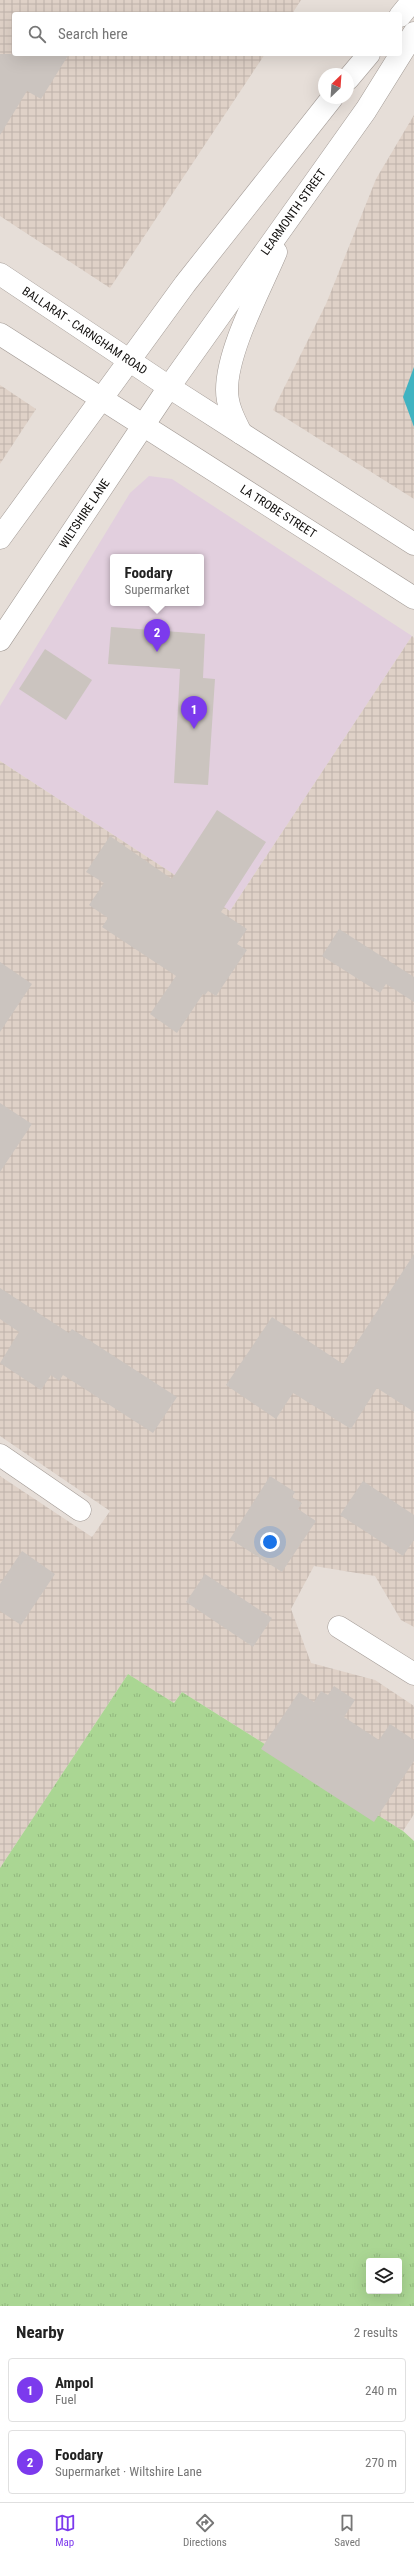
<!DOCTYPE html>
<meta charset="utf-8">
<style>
:root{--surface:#fff;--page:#f6f6f6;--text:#222;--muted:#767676;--line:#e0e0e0;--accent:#7c3aed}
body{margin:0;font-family:"Roboto Condensed",sans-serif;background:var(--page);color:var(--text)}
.controls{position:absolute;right:12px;bottom:12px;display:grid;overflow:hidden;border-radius:4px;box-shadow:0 4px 16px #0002}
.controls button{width:36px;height:36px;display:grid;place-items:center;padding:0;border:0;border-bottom:1px solid var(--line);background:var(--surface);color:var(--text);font:20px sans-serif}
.compass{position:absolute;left:318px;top:68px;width:36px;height:36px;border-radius:50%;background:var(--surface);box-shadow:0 4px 16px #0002;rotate:25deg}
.you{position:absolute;left:270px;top:1542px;width:14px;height:14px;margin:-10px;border:3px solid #fff;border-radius:50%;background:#1a73e8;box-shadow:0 0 0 6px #1a73e833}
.badge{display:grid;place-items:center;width:26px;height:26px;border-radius:50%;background:var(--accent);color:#fff;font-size:13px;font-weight:700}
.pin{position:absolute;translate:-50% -33px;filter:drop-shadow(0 1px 2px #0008)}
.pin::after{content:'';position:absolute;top:21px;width:14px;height:12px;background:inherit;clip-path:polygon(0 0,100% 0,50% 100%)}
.popup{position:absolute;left:110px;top:554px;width:94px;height:52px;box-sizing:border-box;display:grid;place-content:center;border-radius:4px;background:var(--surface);filter:drop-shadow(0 1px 3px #0005);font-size:13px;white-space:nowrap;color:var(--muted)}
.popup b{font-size:15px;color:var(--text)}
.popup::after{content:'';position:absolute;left:50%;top:100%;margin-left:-8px;border:8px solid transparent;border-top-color:var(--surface)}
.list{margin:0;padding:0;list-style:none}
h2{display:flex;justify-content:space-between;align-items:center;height:52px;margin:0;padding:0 16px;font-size:17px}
h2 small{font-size:13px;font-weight:400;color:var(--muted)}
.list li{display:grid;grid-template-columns:26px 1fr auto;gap:12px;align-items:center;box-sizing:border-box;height:64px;margin:0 8px 8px;padding:0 8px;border:1px solid var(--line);border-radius:4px}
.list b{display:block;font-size:15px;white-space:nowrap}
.list p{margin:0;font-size:13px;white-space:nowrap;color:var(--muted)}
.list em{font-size:13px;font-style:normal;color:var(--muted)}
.icon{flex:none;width:22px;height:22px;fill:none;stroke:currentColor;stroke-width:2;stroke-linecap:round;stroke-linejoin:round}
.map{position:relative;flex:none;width:414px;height:2306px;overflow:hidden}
.search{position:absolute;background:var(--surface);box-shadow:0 4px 16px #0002;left:12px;right:12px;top:12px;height:44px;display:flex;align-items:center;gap:10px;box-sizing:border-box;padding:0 14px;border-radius:4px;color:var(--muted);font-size:15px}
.sheet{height:196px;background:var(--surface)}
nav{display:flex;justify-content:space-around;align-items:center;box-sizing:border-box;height:56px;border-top:1px solid var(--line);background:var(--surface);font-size:11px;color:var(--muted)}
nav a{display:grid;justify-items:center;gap:2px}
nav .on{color:var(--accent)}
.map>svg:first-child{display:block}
.commercial{fill:#e2cfde;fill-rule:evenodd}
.industrial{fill:url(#industrial-grid)}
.grass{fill:url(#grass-tufts);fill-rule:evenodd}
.water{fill:#40b3c1}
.building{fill:#cbc4bf}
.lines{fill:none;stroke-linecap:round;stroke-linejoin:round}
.minor-casing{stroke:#a39b96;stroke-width:23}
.major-casing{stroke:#a39b96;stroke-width:23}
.minor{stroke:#fff;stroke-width:22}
.major{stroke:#fff;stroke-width:22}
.labels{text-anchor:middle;stroke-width:4;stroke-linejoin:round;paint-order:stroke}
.street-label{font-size:12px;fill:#0f0d0b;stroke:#f3ebe6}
</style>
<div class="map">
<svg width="414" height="2306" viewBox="0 0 414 2306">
<defs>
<pattern id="industrial-grid" width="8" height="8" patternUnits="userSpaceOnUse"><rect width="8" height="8" fill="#dfd1c7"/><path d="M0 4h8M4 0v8" fill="none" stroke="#beb2aa"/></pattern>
<pattern id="grass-tufts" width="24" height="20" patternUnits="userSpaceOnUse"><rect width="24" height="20" fill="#aad693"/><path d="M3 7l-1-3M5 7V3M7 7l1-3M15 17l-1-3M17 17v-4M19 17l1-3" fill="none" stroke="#91b67d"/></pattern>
</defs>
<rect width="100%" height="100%" fill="#e6ded8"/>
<path class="commercial" d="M 149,476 L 172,479 L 412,636 L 230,911 L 0,761 L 0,706 L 130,493 ZM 113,557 L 201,557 L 201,603 L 113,603 Z"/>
<g class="industrial">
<path d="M 0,0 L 301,0 L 292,14 L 14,14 L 14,54 L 265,54 L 110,288 L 0,216 Z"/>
<path d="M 414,115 L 414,499 L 273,410 L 326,304 L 376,179 Z"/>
<path d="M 0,385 L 36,409 L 0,464 Z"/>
<path d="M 412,636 L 414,638 L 414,1627 L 401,1620 L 375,1576 L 314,1566 L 291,1609 L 311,1663 L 375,1680 L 414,1706 L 414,1814 L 403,1831 L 182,1692 L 174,1703 L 128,1674 L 0,1868 L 0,1476 L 92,1537 L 110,1511 L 0,1436 L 0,761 L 230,911 Z"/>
</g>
<path class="grass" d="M 128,1674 L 174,1703 L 182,1692 L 403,1831 L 414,1841 L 414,2306 L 0,2306 L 0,1868 ZM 369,2261 L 399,2261 L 399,2291 L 369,2291 Z"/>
<path class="water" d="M 414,367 L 414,427 L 403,397 Z"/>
<g class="building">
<path d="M 0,54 L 69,54 L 41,99 L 27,91 L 0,135 Z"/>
<path d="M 111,627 L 205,634 L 203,678 L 215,679 L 208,785 L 174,783 L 180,669 L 108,664 Z"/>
<path d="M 45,649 L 92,680 L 66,720 L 19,689 Z"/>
<path d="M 217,810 L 266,842 L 221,912 L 247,929 L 237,944 L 247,950 L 216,996 L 208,991 L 205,995 L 203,994 L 177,1033 L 150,1014 L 176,976 L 102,927 L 108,918 L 89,905 L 104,883 L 86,872 L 110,836 L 172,879 Z"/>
<path d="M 339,929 L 414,977 L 414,1002 L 386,984 L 380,993 L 322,956 Z"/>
<path d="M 0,962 L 32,984 L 0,1032 Z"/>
<path d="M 0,1103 L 32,1124 L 0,1172 Z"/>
<path d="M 414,1254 L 414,1412 L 377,1388 L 351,1429 L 293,1393 L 276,1419 L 226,1385 L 272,1317 L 343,1364 Z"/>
<path d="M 0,1288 L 69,1333 L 72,1329 L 177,1397 L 153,1433 L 63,1375 L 59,1381 L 51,1375 L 41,1390 L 0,1363 L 19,1332 L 0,1319 Z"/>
<path d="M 270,1476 L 295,1492 L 292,1497 L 302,1503 L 298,1509 L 316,1521 L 282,1572 L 230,1539 Z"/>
<path d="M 363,1481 L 414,1515 L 414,1540 L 403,1556 L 340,1515 Z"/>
<path d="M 22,1551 L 55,1574 L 21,1625 L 0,1611 L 0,1584 Z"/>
<path d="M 205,1574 L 272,1618 L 253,1647 L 186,1602 Z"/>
<path d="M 334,1686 L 355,1700 L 344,1717 L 379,1740 L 390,1724 L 414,1740 L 414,1761 L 374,1822 L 261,1749 L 299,1692 L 314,1702 L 321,1691 L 328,1695 Z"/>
</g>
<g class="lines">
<g class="minor-casing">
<g id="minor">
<path d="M 0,1455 L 80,1510"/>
<path d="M 339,1627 L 414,1674"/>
</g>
</g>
<g class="major-casing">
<g id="major">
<path d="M 400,16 L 413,0"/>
<path d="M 348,79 L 369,54"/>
<path id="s1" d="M 0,274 L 169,387 L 414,544"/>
<path id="s2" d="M 0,334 L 414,598"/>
<path d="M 241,433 C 234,419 227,406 227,390 C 227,350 260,290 276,252"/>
<path d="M 0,538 L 185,284 L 332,98"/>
<path id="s3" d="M 0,640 L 169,387 L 366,110 L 414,33"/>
</g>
</g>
<use href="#minor" class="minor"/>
<use href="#major" class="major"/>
</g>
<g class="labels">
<g class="street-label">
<text dy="4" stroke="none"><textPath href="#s3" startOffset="519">LEARMONTH STREET</textPath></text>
<text dy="4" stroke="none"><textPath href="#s1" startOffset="102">BALLARAT - CARNGHAM ROAD</textPath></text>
<text dy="4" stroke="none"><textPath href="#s2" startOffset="330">LA TROBE STREET</textPath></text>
<text dy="4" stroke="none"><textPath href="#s3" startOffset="152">WILTSHIRE LANE</textPath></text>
</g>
</g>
</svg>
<div class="controls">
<button><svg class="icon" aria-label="layers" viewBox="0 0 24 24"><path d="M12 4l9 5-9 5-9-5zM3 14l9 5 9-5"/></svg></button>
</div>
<svg class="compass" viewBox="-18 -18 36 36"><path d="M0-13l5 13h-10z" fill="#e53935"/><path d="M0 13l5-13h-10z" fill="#767676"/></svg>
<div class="you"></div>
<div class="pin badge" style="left:194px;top:729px">1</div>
<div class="pin badge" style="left:157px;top:652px">2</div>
<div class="popup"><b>Foodary</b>Supermarket</div>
<div class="search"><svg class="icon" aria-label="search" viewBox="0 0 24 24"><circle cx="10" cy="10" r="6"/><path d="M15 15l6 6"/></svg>Search here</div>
</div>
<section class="sheet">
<h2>Nearby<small>2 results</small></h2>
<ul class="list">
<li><span class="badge">1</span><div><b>Ampol</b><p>Fuel</p></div><em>240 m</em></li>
<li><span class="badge">2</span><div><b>Foodary</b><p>Supermarket · Wiltshire Lane</p></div><em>270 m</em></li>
</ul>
</section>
<nav>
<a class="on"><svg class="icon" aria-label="map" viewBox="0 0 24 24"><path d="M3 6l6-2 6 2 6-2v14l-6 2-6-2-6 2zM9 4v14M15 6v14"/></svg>Map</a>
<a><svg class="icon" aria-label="directions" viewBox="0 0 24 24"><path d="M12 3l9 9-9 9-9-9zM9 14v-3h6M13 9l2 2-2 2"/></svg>Directions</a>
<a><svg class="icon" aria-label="saved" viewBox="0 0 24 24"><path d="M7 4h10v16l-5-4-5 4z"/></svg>Saved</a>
</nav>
